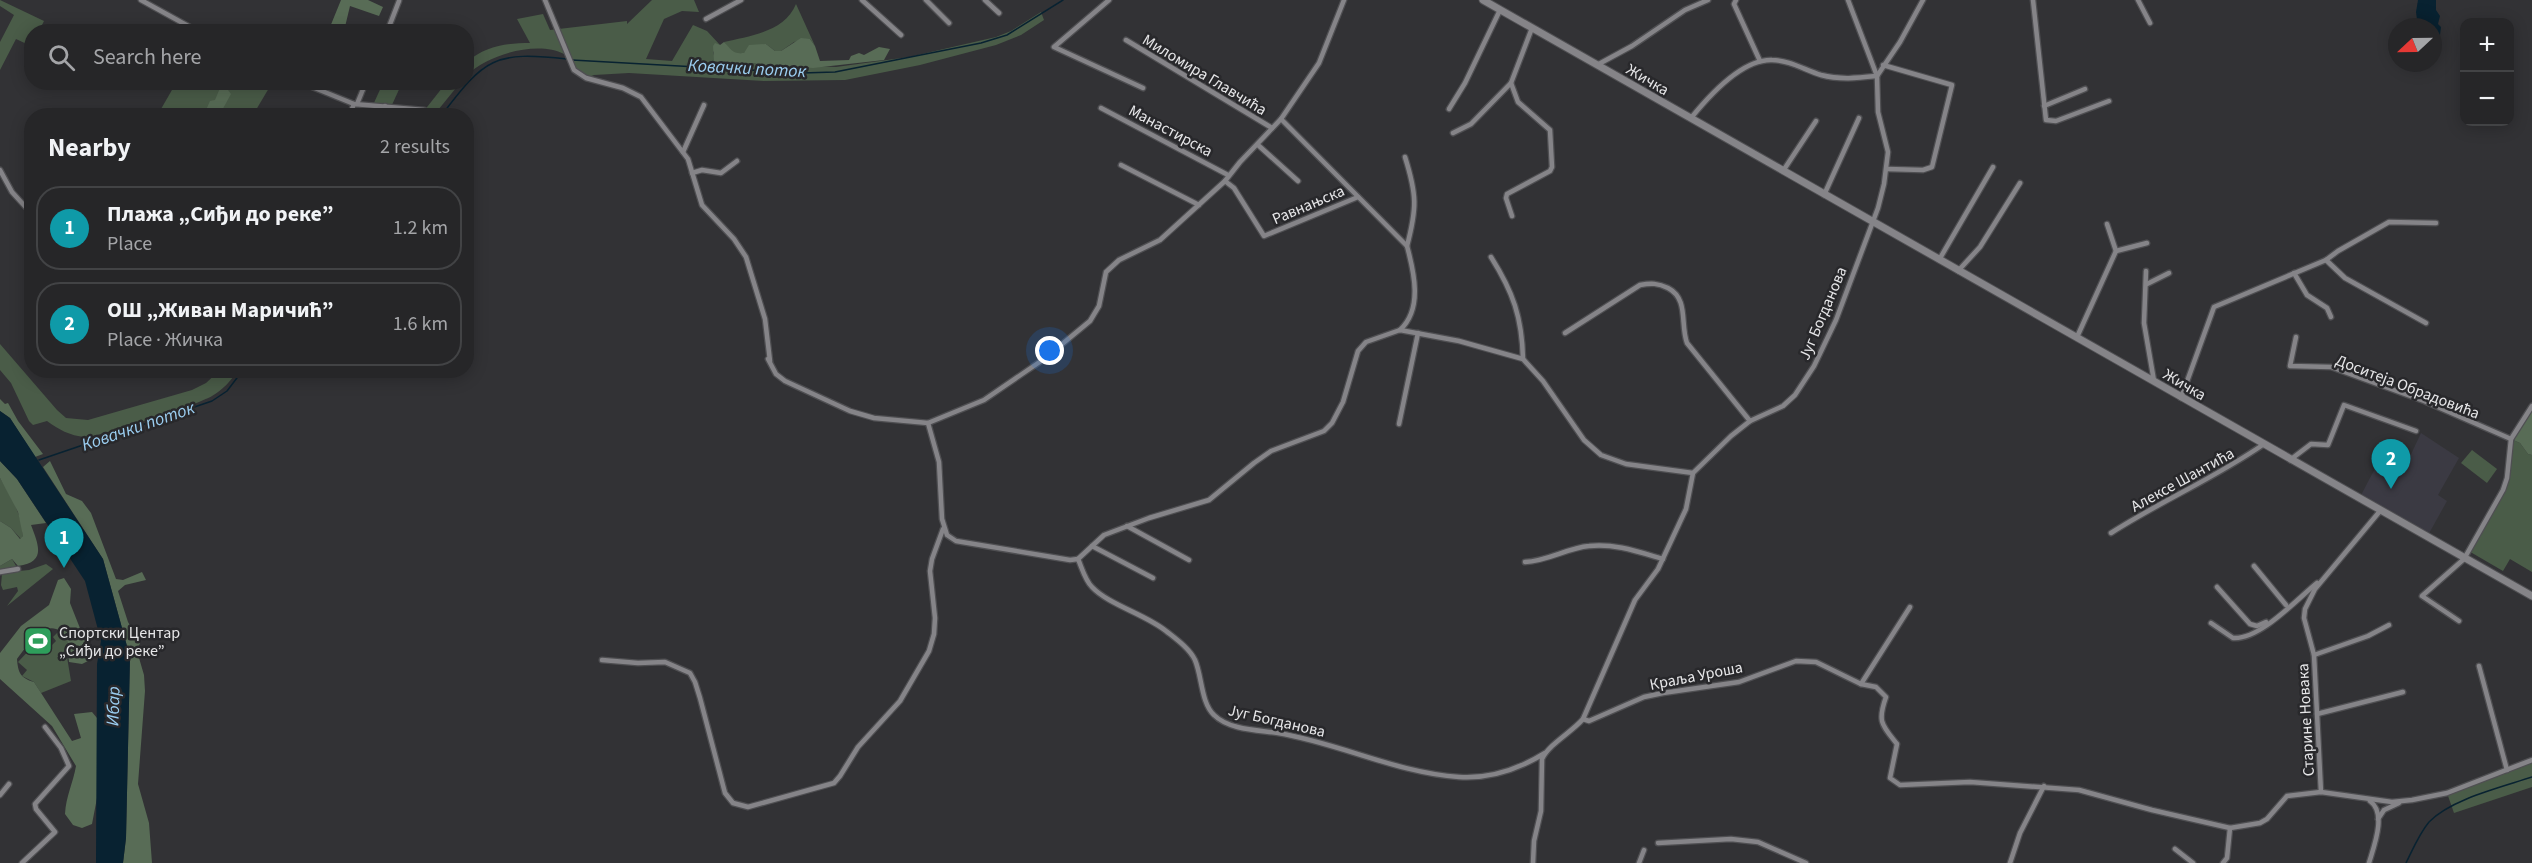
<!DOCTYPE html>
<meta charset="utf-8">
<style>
:root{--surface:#262628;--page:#323234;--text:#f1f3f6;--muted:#a4a5a8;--line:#424345;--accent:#b45309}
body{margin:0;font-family:"Source Sans 3",sans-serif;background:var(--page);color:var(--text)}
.controls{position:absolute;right:18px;top:18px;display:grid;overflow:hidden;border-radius:12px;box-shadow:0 3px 15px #0003}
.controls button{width:54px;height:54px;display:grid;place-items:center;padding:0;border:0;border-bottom:2px solid var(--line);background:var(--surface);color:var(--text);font:30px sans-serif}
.compass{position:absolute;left:2388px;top:18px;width:54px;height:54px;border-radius:50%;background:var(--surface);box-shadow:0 3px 15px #0003;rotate:248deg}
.you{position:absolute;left:1050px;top:351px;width:21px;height:21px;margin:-15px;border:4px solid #fff;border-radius:50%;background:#1a73e8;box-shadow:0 0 0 9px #1a73e833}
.badge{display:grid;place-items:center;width:39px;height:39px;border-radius:50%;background:var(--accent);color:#fff;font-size:20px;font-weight:700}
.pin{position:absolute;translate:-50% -50px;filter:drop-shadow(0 2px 3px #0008)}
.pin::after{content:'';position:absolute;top:32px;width:21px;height:18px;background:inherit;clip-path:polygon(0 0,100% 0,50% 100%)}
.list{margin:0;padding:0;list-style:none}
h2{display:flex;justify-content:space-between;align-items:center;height:78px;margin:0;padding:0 24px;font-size:26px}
h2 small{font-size:20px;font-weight:400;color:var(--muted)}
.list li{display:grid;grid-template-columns:39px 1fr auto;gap:18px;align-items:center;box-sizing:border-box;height:84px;margin:0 12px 12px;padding:0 12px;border:2px solid var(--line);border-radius:24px}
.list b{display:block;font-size:22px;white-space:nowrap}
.list p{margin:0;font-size:20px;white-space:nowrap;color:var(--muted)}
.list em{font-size:20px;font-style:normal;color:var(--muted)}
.icon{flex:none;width:33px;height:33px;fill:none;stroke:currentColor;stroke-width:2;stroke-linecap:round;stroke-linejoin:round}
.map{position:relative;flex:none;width:2532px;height:863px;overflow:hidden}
.search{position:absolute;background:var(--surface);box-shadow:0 3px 15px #0003;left:24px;top:24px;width:450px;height:66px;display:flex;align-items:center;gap:15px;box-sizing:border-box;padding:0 21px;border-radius:24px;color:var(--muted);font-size:22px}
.panel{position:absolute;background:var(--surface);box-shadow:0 3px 15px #0003;left:24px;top:108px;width:450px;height:270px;border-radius:24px}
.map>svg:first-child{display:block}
.built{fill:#3b3a43}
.green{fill:#4a5c48}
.forest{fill:#586c56}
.water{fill:#082231}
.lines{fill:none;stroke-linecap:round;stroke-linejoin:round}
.stream{stroke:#082231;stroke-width:1.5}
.minor-casing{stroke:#4f4f52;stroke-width:7}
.secondary-casing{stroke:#4f4f52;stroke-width:9}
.minor{stroke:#858488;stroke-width:4.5}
.secondary{stroke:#858488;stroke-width:7}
.labels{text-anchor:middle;stroke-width:5;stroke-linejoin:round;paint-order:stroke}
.street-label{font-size:16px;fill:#e6e6e8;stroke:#28282b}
.poi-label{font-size:16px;fill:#e6e6e8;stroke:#28282b;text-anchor:start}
.water-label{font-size:18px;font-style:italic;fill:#9bcef1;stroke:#28282b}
</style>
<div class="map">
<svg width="2532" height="863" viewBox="0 0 2532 863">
<rect width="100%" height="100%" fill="#323235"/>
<path class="built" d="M 2421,433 L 2459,458 L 2438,495 L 2447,501 L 2427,537 L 2359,499 L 2382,455 L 2405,467 Z"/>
<g class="green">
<path d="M 0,0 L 44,21 L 39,31 L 32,32 L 31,46 L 16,39 L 0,70 L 0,42 L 14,15 L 0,6 Z"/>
<path d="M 652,0 L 694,0 L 699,12 L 682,11 L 664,19 L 646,59 L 672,61 L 693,25 L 707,31 L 720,45 L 713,52 L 716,63 L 685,64 L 743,67 L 754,63 L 764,67 L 774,65 L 836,67 L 909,57 L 996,37 L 1011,31 L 1041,12 L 1044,20 L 1021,35 L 996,45 L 920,65 L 845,80 L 764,81 L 629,73 L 594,75 L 586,78 C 575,73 573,60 564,54 C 537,40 487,55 467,75 L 467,62 C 485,46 507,43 530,43 L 517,19 L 543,14 L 550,30 L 627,21 L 627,24 Z"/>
<path d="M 796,4 L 815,46 L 810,39 L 794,42 L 781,51 L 775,51 L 766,44 C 757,47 739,59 731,51 C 728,49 727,45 724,42 C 749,36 785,32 796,4 Z"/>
<path d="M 176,83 L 272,83 L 253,115 L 170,115 L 161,109 Z"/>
<path d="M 383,83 L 402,83 L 391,107 L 373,105 Z"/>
<path d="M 446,83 L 460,83 L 434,115 L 420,116 Z"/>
<path d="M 0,344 L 57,410 L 66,418 L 88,420 L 192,390 L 206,383 L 219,371 L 238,371 C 231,380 223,390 212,396 C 197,405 100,437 85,437 C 70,436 58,429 47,421 L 33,425 L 29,421 L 11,383 L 0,370 Z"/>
<path d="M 2511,439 L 2520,443 L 2528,454 L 2532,455 L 2532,572 L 2510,559 L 2503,571 L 2467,550 L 2507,478 Z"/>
<path d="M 2472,450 L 2497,469 L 2487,483 L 2461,463 Z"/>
<path d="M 0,478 C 11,496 22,515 23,536 L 21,539 L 11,528 L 0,521 Z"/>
<path d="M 12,559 L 19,571 L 29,570 L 46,564 L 53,569 L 7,606 L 18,591 L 17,587 L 3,590 L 1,585 L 2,574 L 0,574 L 0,566 Z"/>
<path d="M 59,631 L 67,639 L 67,657 L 71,681 L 41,693 L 34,682 L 22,676 L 27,670 L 18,662 L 34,645 L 43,654 L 56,641 L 53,637 Z"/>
<path d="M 2532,760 L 2532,787 L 2454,813 L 2447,793 Z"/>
</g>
<g class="forest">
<path d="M 341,0 L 368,0 L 383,7 L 379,16 L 350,6 L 344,31 L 330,31 L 330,27 Z"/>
<path d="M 801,38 L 810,39 L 815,46 L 820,61 L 849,60 L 851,56 L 859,53 L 864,55 L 879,47 L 890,49 L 884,60 L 813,68 L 791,66 L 764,67 L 754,63 L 743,67 L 714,61 L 713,46 L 715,43 L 720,45 L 724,42 C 732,50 732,54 744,53 L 749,45 L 766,44 L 775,51 L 781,51 Z"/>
<path d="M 225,86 L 231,94 L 220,114 L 200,115 L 206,110 L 210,101 L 215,100 L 220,88 Z"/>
<path d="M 0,399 L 5,404 L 8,403 L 18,421 L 43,454 L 35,457 L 10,418 L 0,411 Z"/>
<path d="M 2532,408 L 2532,455 L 2528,454 L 2520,443 L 2511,439 Z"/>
<path d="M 0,461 L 17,479 L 46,523 L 31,525 C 39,546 46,562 18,566 L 12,559 L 0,566 L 0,521 L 11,528 L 20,539 L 23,536 L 18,512 L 0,478 Z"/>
<path d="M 50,461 L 66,494 L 82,501 L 91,513 L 116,579 L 123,580 L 142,572 L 146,580 L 125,585 L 118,591 L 128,622 L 140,643 L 137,651 L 144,675 L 145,691 L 138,784 L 149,823 L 152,863 L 123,863 L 126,838 L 130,657 L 103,559 L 43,467 Z"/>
<path d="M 64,578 L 71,589 L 70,603 L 91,656 L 88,661 L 82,664 L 69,662 L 67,639 C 64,636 60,630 56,629 C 40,624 25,649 17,659 C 18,672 20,678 34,682 L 72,741 L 81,738 L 74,714 L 92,712 L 97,718 L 97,798 L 92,824 L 82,828 L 73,825 L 65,814 C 66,796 73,783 76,766 L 52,726 L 0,679 L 0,653 L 21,626 L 49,605 L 58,580 Z"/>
</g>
<g class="water">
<path d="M 2418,0 L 2436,0 L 2436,10 L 2440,16 L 2438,24 L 2441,27 L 2439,43 L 2433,47 L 2433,27 L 2418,27 L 2416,12 Z"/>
<path d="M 0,411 L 10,418 L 103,559 L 130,657 L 126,838 L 123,863 L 96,863 L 97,664 L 101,641 L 85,581 L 17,479 L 0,461 Z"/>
</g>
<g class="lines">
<g class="stream">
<path d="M 572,60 L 802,73 L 835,72 L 981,43 L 1007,35 L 1063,0"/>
<path d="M 441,116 C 485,58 494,51 567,59"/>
<path d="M 39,460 L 212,401 L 227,391 L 243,370"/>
<path d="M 2406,863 C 2413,849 2419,834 2429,822 C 2451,799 2502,787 2532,777"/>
</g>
<g class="minor-casing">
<g id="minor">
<path d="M 141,0 L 199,32"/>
<path d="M 545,0 L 574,70 L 586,78 L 623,88 L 641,97 L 688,159 L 702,205 L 734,239 L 746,257 L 765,319 L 770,361"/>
<path d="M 862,0 L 901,35"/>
<path d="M 926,0 L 949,23"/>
<path d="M 985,0 L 999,13"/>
<path d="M 1109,0 L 1054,47 L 1143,88"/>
<path d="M 1736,0 L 1734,4 L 1760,61"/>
<path d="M 1848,0 L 1877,76"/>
<path d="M 2033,0 L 2046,120 L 2056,121 L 2109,101"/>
<path d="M 2138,0 L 2150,23"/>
<path d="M 706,19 L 741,0"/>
<path d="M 387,32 L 399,1"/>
<path d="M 1126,40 L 1272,128"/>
<path d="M 1597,65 L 1632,46 L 1685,10 L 1708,0"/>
<path d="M 1883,65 L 1952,85 L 1932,167 L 1923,170 L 1887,169"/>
<path d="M 300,82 L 354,104 L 424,110"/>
<path d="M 1511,83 L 1518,102 L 1550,130 L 1552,167 L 1550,171 L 1507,194 L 1506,198 L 1512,216"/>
<path d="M 357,104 L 366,82"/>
<path d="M 2044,106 L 2085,89"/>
<path d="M 1101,108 L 1228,175"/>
<path d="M 1449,109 L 1465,83 L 1500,10"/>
<path d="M 349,116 L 354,104"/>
<path d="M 384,116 L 385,106"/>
<path d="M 1691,118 C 1708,97 1742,59 1772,60 C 1789,60 1805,70 1821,75 C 1840,80 1858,78 1877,76"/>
<path d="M 1281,119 L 1407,246 C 1414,272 1423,309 1400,330"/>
<path d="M 1453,133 L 1471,124 L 1511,83 L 1532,28"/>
<path d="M 1258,145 L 1298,181"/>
<path d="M 683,152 L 704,105"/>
<path d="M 1405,157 C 1417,195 1417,208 1407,246"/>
<path d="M 1121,165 L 1199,205"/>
<path d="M 0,170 L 12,192 L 32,214"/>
<path d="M 1783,171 L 1816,121"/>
<path d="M 692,173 L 702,170 L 721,173 L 737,161"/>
<path d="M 1225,181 L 1234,188 L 1264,236 L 1358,197"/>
<path d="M 1824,195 L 1859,118"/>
<path d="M 2107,224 L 2116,251"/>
<path d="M 1491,257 C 1513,292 1522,317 1523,359"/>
<path d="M 1939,260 L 1993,167"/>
<path d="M 2326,260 L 2345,278 L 2426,323"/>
<path d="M 1958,271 L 1980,247 L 2020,183"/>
<path d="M 2146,271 L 2144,323 L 2154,381"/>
<path d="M 2294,273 L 2307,295 L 2327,308 L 2331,317"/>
<path d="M 2147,284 L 2169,273"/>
<path d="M 1565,333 L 1640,285 C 1651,283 1658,283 1668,288 C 1689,299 1680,324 1687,343 L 1750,421"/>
<path d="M 2077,337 L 2116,251 L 2147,243"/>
<path d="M 2296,337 L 2290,366 L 2331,367 L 2424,401 L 2511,439"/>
<path d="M 768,359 L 776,374 L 785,381 L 850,411 L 874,418 L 928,423 L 984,400 L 1044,359 L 1090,321 L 1099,306 L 1106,272 L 1119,260 L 1160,240 L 1225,181 L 1240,162 L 1281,119 L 1319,63 L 1344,0"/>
<path d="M 2181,398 L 2214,307 L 2326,260 L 2338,251 L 2389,222 L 2436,223"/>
<path d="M 928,423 L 939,462 L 942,519 L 947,535 L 956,541 L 1070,560 L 1078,559"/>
<path d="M 1399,424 L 1418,333"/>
<path d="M 2290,460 L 2311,444 L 2328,445 L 2344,405 L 2416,431"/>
<path d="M 1127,526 L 1189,560"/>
<path d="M 2111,533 C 2161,501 2215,478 2264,444"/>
<path d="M 1092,546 L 1153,578"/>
<path d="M 1078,559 L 1104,535 L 1149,518 L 1209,500 L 1254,463 L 1271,451 L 1324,431 L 1332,423 L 1343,402 L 1358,351 L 1366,342 L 1400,330 L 1459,341 L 1523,359 L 1543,381 L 1584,440 L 1601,455 L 1626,464 L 1693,473"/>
<path d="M 1078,559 C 1082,568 1085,580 1092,587 C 1109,605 1145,614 1166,631 C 1176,639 1189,648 1195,660 C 1202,676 1201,703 1214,715 C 1229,730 1258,730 1278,733 C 1339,743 1397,773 1459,777 C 1490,779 1519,769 1545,753"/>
<path d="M 1525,562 C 1548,561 1567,548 1589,546 C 1614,543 1639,552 1663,559"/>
<path d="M 2254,566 L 2286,605"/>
<path d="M 0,572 L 18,569"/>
<path d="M 2217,587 L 2250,624 L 2257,626 L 2266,622"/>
<path d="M 2459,621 L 2422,596 L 2464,559 L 2503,490 L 2507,478 L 2511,439 L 2532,406"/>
<path d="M 2211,623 L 2233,638 C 2260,640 2297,599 2317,583"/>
<path d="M 2314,655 L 2368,636 L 2389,625"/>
<path d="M 602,660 L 638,663 L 665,662 L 690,673 L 695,682 L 700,698 L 725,793 L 733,803 L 748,807 L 834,783 L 840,776 L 858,747 L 900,701 L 929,651 L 934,634 L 935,618 L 930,571 L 932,559 L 943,529"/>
<path d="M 2479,666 L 2507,770"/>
<path d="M 1861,684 L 1910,607"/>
<path d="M 2317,714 L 2403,692"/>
<path d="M 1583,719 L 1589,721 L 1644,697 L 1663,693 L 1739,682 L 1796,661 L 1816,662 L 1861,684 L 1876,687 L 1886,697 C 1877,722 1882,725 1897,744 L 1890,778 L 1900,785 L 1970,782 L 2079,790 L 2152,810 L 2230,828 L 2260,823 L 2267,819 L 2287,796 L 2321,792 L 2392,802 L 2412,800 L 2447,793 L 2532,760"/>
<path d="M 2321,792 L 2314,655 L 2304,618 L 2305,609 L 2315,589 L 2380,511"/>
<path d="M 0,795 L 9,784"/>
<path d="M 2378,819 L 2384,810 L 2399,803"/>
<path d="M 1658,843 L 1731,839 L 1758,842 L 1806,863"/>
<path d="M 2175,849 L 2193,863"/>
<path d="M 22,863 L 55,832 L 36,809 L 35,804 L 69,766 L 61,748 L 45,727"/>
<path d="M 1533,863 L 1534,841 L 1541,811 L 1542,759 C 1549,744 1572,732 1583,719 L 1635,600 L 1658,569 L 1686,509 L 1693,473 L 1731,436 L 1750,421 L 1783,406 L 1795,395 L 1814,366 L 1836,320 L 1878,208 L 1884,184 L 1888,152 L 1878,112 L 1877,76 L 1900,42 L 1923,0"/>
<path d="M 1639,863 L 1644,850"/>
<path d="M 2010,863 L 2020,833 L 2044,786"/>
<path d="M 2223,863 L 2227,858 L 2230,828"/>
<path d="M 2369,863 C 2374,846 2387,813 2370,801"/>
</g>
</g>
<g class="secondary-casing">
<path id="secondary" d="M 1483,0 L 2532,596"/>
</g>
<use href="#minor" class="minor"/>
<use href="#secondary" class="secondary"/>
</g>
<defs>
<g id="stadium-square" transform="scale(1.5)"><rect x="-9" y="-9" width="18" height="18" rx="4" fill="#2e9e5b" stroke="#28282b"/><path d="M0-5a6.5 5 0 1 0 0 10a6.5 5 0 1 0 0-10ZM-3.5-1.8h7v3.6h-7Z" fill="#fff"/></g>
</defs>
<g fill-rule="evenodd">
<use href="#stadium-square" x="38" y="641"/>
</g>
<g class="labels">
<g class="street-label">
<text transform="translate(1205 74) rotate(31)" y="6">Миломира Главчића</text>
<text transform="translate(1648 79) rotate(30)" y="6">Жичка</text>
<text transform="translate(1171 130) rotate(28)" y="6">Манастирска</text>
<text transform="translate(1308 204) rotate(-23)" y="6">Равнањска</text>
<text transform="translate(1822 313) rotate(-67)" y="6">Југ Богданова</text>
<text transform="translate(2185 384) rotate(30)" y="6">Жичка</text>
<text transform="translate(2408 386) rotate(21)" y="6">Доситеја Обрадовића</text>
<text transform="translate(2182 479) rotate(-29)" y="6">Алексе Шантића</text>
<text transform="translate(1696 675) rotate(-11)" y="6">Краља Уроша</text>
<text transform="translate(1277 720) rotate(13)" y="6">Југ Богданова</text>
<text transform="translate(2305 720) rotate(-93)" y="6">Старине Новака</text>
</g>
<g class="poi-label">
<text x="59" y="638">Спортски Центар<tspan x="59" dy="18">„Сиђи до реке”</tspan></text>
</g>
<g class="water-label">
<text transform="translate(747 68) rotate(3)" y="6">Ковачки поток</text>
<text transform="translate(138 426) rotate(-19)" y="6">Ковачки поток</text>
<text transform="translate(113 706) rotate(-88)" y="6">Ибар</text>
</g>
</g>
</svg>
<div class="controls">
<button>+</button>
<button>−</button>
</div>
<svg class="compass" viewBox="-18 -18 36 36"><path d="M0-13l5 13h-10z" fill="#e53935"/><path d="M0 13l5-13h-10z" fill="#a4a5a8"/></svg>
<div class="you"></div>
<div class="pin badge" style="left:64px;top:568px;background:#0f9aa8">1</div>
<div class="pin badge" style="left:2391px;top:489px;background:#0f9aa8">2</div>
<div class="search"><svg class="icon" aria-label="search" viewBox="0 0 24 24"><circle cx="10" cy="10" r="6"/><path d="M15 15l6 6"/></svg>Search here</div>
<section class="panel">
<h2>Nearby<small>2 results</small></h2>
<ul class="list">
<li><span class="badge" style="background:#0f9aa8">1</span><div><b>Плажа „Сиђи до реке”</b><p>Place</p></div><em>1.2 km</em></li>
<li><span class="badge" style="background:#0f9aa8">2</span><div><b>ОШ „Живан Маричић”</b><p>Place · Жичка</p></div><em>1.6 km</em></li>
</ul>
</section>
</div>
